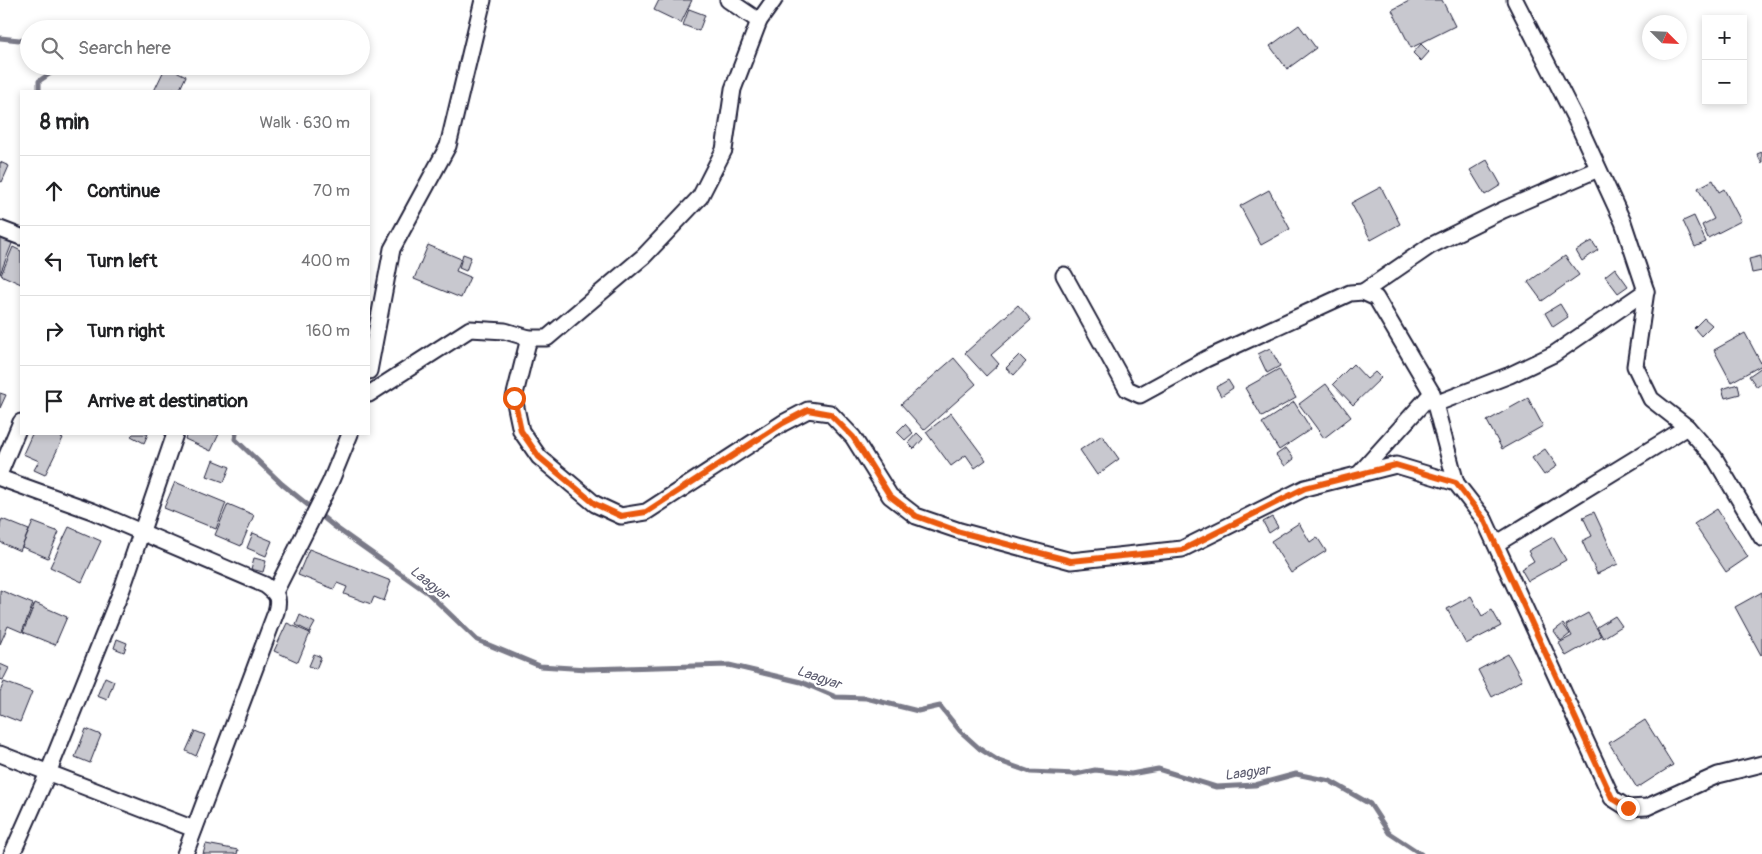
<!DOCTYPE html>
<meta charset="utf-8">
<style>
:root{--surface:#fff;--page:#f2f2f2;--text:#202124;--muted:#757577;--line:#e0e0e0}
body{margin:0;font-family:Pangolin,sans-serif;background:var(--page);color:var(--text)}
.controls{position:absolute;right:15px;top:15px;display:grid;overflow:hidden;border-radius:0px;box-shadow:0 2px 8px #0003}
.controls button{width:45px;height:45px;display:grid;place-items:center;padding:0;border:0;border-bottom:1px solid var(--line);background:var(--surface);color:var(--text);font:25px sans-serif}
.compass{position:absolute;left:1642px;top:15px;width:45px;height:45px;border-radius:50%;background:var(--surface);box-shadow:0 2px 8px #0003;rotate:114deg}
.stop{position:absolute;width:15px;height:15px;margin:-11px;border:4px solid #ea580c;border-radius:50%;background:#fff}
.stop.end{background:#ea580c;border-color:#fff;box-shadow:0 1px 5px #0008}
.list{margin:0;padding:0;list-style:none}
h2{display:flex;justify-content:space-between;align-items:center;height:65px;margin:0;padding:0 20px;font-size:21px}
h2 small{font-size:16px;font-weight:400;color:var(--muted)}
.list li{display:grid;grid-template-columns:32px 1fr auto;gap:15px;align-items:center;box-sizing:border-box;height:70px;padding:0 20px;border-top:1px solid var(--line)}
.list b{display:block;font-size:19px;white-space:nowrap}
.list em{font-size:16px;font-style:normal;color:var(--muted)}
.icon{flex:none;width:28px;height:28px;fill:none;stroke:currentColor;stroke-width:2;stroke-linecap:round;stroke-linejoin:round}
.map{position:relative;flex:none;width:1762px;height:854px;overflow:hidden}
.search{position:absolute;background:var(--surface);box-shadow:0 2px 8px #0003;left:20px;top:20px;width:350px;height:55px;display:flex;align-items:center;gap:12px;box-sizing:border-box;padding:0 18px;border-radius:28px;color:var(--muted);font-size:19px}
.panel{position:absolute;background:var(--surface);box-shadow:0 2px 8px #0003;left:20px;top:90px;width:350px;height:345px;border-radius:0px}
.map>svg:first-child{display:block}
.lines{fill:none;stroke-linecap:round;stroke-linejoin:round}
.stream{stroke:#7a7a88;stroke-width:5}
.building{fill:#c8c8cf;stroke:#22223b}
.street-casing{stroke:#22223b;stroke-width:19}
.street{stroke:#fff;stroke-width:15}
.route{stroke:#ea580c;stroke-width:6}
.labels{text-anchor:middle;stroke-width:4.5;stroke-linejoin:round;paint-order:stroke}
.water-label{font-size:14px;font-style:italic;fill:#5c5c6f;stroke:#fff}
</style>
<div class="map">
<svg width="1762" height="854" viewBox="0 0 1762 854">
<rect width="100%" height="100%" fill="#fff"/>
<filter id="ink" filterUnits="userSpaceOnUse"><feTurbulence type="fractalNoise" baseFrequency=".02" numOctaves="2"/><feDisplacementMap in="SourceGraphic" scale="10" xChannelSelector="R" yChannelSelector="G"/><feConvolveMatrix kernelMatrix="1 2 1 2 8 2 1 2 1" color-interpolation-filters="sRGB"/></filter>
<g filter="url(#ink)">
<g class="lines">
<g class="stream">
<path d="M 0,38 L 29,41"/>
<path d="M 39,91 L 39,81 L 61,66"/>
<path d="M 236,434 L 235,439 L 282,484 L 335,527 L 428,593 L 477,640 L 540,666 L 587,669 L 729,665 L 801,682 L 836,697 L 866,698 L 918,711 L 940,706 L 960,731 L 980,749 L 999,761 L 1030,772 L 1076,774 L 1095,770 L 1131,774 L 1158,769 L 1216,787 L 1255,785 L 1296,774 L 1330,781 L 1370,804 L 1389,833 L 1421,854"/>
</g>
</g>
<g class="building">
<path d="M 659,0 L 692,0 L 681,23 L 654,10 Z"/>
<path d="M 1411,0 L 1442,0 L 1455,26 L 1411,48 L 1392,10 Z"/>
<path d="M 689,9 L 705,15 L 699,31 L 683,25 Z"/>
<path d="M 1299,25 L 1316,48 L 1287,69 L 1270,46 Z"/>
<path d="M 1421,44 L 1429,52 L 1421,61 L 1413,53 Z"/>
<path d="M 166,66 L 186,76 L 179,91 L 173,88 L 172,91 L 154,91 Z"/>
<path d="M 1762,152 L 1762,164 L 1757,154 Z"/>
<path d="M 1487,160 L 1501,185 L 1485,195 L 1470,170 Z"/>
<path d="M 0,162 L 9,166 L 2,182 L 0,181 Z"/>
<path d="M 1713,180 L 1719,192 L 1724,189 L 1741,221 L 1708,238 L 1702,225 L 1714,219 L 1698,188 Z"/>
<path d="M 1381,187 L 1400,224 L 1371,240 L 1351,203 Z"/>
<path d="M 1269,190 L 1290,229 L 1261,245 L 1240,206 Z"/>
<path d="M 1694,216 L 1706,242 L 1695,247 L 1683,221 Z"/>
<path d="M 0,230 L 15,236 L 0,274 Z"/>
<path d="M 1592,241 L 1598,250 L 1582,261 L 1576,251 Z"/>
<path d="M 428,245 L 461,259 L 456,271 L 470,277 L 461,298 L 414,279 Z"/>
<path d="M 13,247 L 21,251 L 21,284 L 1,275 Z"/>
<path d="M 463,254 L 471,257 L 466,271 L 459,268 Z"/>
<path d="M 1565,256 L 1579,275 L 1542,301 L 1528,282 Z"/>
<path d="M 1761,256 L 1762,271 L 1752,273 L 1749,259 Z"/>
<path d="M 1615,268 L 1628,286 L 1618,293 L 1605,276 Z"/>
<path d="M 1560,304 L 1568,317 L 1553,327 L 1545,313 Z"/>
<path d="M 1018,305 L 1031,320 L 991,355 L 999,364 L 986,376 L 965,353 Z"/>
<path d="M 1704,318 L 1712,325 L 1701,336 L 1694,328 Z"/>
<path d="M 1745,333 L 1762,365 L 1731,382 L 1714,350 Z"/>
<path d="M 1270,348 L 1280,366 L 1267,373 L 1258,354 Z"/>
<path d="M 1019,355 L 1026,362 L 1014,375 L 1006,368 Z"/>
<path d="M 954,358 L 976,384 L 924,430 L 901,404 Z"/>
<path d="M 1353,364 L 1367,379 L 1375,372 L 1381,378 L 1353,405 L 1333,384 Z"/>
<path d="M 1762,367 L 1762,383 L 1757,387 L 1749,376 Z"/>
<path d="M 1279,369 L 1296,398 L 1262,417 L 1245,388 Z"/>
<path d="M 1228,380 L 1233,388 L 1221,396 L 1216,387 Z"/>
<path d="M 1326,384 L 1351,417 L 1324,438 L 1299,404 Z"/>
<path d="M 1738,384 L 1740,394 L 1725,398 L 1722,389 Z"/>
<path d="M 0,393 L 6,395 L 0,408 Z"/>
<path d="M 1528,398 L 1543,426 L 1502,449 L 1487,421 Z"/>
<path d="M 1294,402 L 1311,429 L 1279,450 L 1262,423 Z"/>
<path d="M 951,413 L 986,460 L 975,468 L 966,455 L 951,466 L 926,432 Z"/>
<path d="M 905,424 L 913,433 L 905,440 L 897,432 Z"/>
<path d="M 917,433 L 923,439 L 914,449 L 908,443 Z"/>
<path d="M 32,434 L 54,434 L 63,438 L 45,475 L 34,470 L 39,461 L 23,454 Z"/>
<path d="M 133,434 L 148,434 L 144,443 L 131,436 Z"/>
<path d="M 187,434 L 219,434 L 211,451 L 185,439 Z"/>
<path d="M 1102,435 L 1119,459 L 1097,475 L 1080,450 Z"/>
<path d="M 1286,448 L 1294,459 L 1285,466 L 1276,455 Z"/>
<path d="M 1545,449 L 1557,466 L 1544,475 L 1532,458 Z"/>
<path d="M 213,460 L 230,467 L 224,482 L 207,476 Z"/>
<path d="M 175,482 L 226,503 L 216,529 L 164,508 Z"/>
<path d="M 228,504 L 254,515 L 241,546 L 215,535 Z"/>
<path d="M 1717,509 L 1748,557 L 1726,572 L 1694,524 Z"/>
<path d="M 1594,512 L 1618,564 L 1597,574 L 1582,541 L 1592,536 L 1583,517 Z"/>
<path d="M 1272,517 L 1278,527 L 1269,533 L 1263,522 Z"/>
<path d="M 2,519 L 29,530 L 20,551 L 0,542 L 0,524 Z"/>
<path d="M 33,522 L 59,532 L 48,558 L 22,547 Z"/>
<path d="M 1299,523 L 1310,542 L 1317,537 L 1326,551 L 1291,573 L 1271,541 Z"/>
<path d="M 69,527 L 101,541 L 82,582 L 50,567 Z"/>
<path d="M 253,533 L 272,541 L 266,556 L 247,548 Z"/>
<path d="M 1553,537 L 1566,560 L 1528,581 L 1521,569 L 1534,561 L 1528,551 Z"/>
<path d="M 309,549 L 391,581 L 384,601 L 374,597 L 371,604 L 344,594 L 347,587 L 337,583 L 334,589 L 298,575 Z"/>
<path d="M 254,558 L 266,561 L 263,572 L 251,569 Z"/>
<path d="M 0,590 L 33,604 L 22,632 L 8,626 L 0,644 Z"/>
<path d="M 1762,592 L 1762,654 L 1761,655 L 1735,607 Z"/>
<path d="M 1471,596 L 1482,616 L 1492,610 L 1501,626 L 1466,644 L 1447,609 Z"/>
<path d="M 35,603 L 67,617 L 55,645 L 23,632 Z"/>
<path d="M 1588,613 L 1601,636 L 1566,656 L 1559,643 L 1572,636 L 1566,625 Z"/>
<path d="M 300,615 L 315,623 L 310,632 L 296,625 Z"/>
<path d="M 1615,616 L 1622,626 L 1603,638 L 1597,627 Z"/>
<path d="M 287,623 L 310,633 L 298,662 L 274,651 Z"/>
<path d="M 1563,624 L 1570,634 L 1561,641 L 1554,631 Z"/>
<path d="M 117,639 L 127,643 L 124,652 L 114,648 Z"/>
<path d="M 314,654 L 321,657 L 316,669 L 309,666 Z"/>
<path d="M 1508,654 L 1522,680 L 1492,697 L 1478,670 Z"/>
<path d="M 0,664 L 9,668 L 3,680 L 0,679 Z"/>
<path d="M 105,677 L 114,681 L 107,700 L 97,696 Z"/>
<path d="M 4,682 L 32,692 L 20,722 L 0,714 L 0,692 Z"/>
<path d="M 1645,720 L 1673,765 L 1637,788 L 1609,743 Z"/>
<path d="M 86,729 L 101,735 L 90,763 L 75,757 Z"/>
<path d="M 195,731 L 205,735 L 196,756 L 186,751 Z"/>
<path d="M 206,844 L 238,850 L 237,854 L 203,854 Z"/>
</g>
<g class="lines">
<g class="street-casing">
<g id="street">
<path d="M 728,0 L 759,21"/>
<path d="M 1515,0 L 1576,120 L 1623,222 L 1646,291 L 1635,366 L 1651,399 L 1687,427 L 1714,457 L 1762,538"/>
<path d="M 0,229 L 21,237"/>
<path d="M 1064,275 L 1127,389 L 1140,395 L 1206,359 L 1350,293 L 1363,292 L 1376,298 L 1432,393 L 1456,483"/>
<path d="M 1363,292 L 1430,246 L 1503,210 L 1598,169"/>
<path d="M 529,338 L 514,398 L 521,431 L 539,457 L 595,504 L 621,516 L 646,512 L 783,423 L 808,410 L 830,413 L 853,437 L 890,496 L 916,516 L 960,531 L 1071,561 L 1182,549 L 1305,488 L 1396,465 L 1456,483 L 1484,519 L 1612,798 L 1628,808 L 1647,807 L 1718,775 L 1762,764"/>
<path d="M 369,371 L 392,249 L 448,146 L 483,0"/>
<path d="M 369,394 L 470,329 L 505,331 L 529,338 L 547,338 L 644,256 L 700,197 L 724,150 L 733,89 L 759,21 L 774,0"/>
<path d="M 1435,404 L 1510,375 L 1554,354 L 1646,291"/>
<path d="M 0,472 L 21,422"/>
<path d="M 1359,474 L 1432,393"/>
<path d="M 0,478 L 92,511 L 265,585 C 277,594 280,597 276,612 L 185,854"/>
<path d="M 1496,544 L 1687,427"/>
<path d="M 275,592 L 330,483 L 350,434"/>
<path d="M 0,754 L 194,829"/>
<path d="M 12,854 L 48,773 L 122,589 L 175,434"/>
</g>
</g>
<use href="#street" class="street"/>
</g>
</g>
<g class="lines" filter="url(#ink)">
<path class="route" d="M 514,398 L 521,431 L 539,457 L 595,504 L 621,516 L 646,512 L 783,423 L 808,410 L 830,414 L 853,437 L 890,496 L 916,516 L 960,532 L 1071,561 L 1182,550 L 1305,488 L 1396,465 L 1456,483 L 1484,519 L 1612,798 L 1628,808"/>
</g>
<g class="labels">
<g class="water-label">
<text transform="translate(430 583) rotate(39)" y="5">Laagyar</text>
<text transform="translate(819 677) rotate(19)" y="5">Laagyar</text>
<text transform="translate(1247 772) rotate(-8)" y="5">Laagyar</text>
</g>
</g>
</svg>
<div class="controls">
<button>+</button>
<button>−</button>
</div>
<svg class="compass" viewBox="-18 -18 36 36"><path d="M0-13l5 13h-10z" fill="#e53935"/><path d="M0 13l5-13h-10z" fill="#757577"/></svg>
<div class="stop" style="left:514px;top:398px"></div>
<div class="stop end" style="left:1628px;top:808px"></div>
<div class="search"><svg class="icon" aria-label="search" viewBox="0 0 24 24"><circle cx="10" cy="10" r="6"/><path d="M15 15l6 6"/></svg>Search here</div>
<section class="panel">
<h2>8 min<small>Walk · 630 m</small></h2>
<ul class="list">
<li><svg class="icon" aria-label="ahead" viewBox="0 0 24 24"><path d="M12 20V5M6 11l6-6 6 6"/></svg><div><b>Continue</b></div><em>70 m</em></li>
<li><svg class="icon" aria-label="left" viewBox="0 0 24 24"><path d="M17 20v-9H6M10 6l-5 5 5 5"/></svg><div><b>Turn left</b></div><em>400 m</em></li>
<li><svg class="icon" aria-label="right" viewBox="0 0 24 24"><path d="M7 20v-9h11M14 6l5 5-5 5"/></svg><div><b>Turn right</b></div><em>160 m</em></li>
<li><svg class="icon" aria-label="arrive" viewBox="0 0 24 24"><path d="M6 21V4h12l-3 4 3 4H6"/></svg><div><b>Arrive at destination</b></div></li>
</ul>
</section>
</div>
